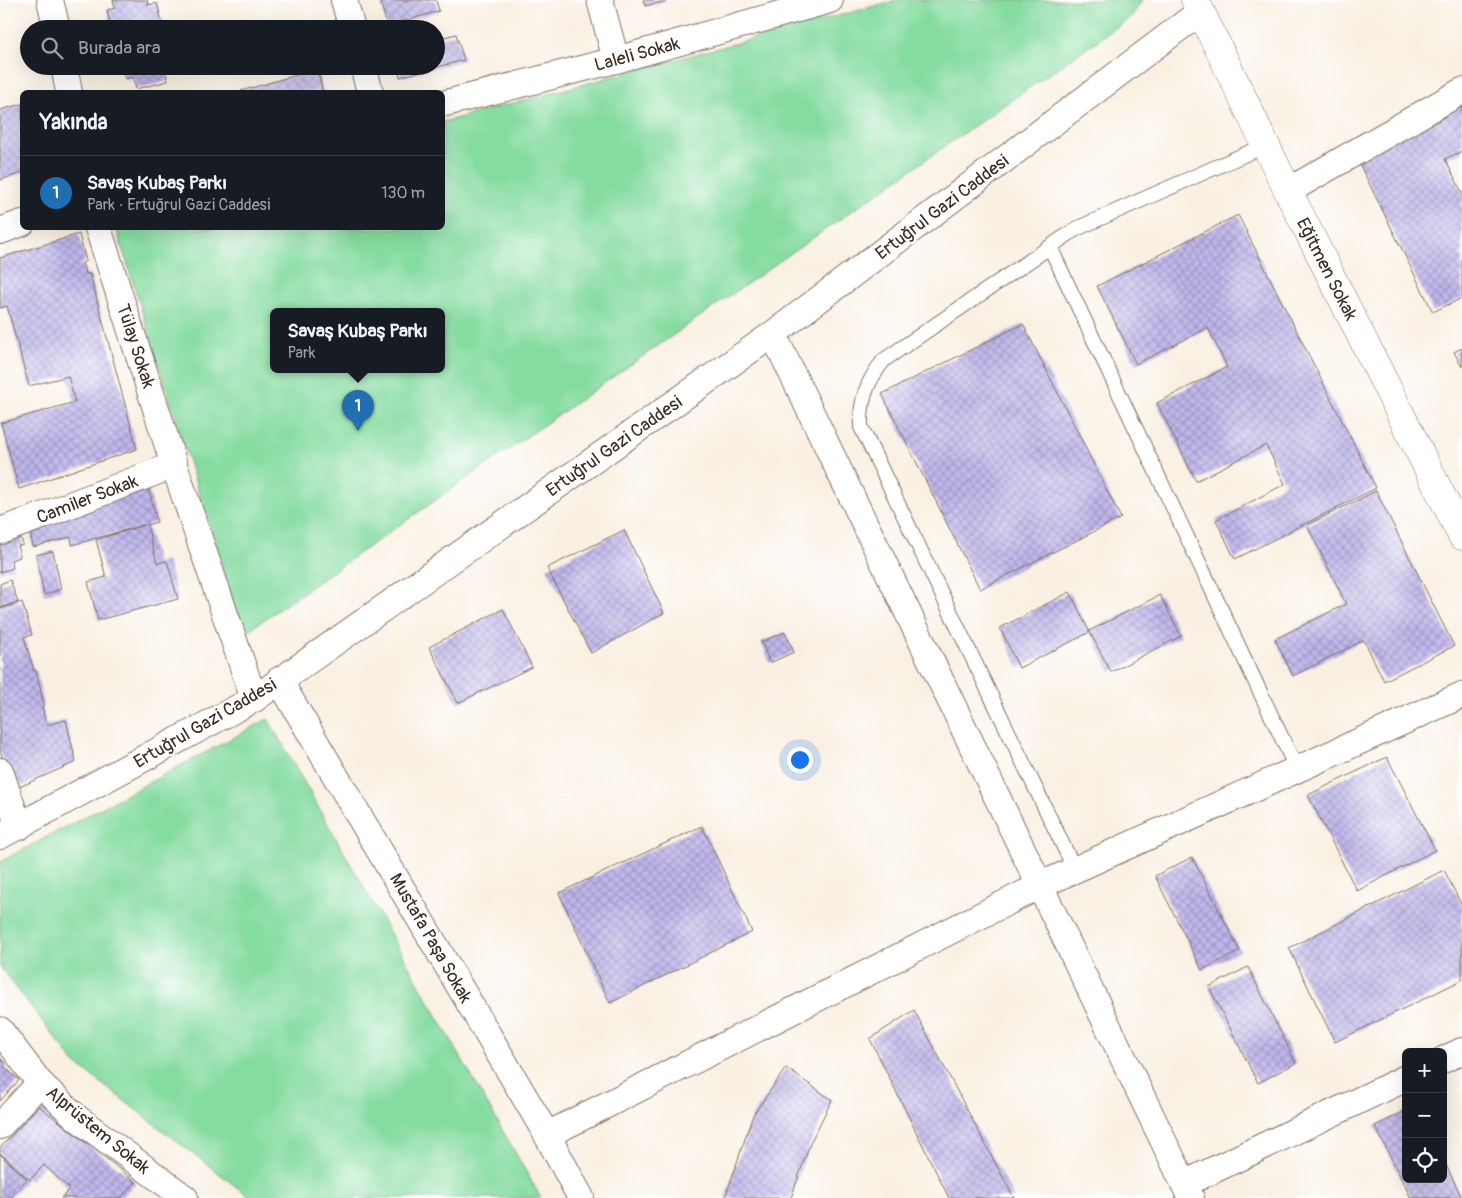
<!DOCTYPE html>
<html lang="tr">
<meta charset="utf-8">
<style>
:root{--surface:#171b24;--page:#20242c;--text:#f1f3f6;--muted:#9ea1a6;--line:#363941;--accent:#1f6fb2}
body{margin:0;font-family:Pangolin,sans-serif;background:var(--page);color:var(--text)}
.controls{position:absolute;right:15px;bottom:15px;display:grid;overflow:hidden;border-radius:8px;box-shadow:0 5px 20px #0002}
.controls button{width:45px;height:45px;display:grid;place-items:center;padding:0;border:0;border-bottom:1px solid var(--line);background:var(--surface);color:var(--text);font:25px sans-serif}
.you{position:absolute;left:799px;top:759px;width:18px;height:18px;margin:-12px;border:4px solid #fff;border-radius:50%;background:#1a73e8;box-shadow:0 0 0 8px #1a73e833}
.badge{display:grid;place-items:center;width:32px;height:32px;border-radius:50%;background:var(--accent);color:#fff;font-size:16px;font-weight:700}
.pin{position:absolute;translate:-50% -41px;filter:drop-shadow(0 1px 2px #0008)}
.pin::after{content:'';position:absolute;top:26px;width:18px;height:15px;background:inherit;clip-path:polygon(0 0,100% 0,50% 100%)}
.popup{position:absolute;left:270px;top:308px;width:175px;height:65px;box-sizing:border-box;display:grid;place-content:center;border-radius:8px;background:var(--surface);filter:drop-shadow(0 1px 4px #0005);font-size:16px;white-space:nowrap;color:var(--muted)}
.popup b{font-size:19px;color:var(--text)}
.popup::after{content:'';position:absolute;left:50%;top:100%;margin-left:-10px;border:10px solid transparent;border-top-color:var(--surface)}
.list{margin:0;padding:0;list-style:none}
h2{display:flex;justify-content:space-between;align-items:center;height:65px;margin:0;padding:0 20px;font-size:21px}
h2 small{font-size:16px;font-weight:400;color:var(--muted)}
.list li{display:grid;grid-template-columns:32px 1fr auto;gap:15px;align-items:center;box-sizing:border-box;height:75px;padding:0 20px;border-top:1px solid var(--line)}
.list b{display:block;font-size:19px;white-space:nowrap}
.list p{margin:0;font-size:16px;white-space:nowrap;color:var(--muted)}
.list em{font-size:16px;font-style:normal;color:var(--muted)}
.icon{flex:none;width:28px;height:28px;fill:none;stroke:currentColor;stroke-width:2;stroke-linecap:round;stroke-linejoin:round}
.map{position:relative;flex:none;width:1462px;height:1198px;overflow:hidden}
.search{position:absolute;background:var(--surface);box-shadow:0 5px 20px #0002;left:20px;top:20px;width:425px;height:55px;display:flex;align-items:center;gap:12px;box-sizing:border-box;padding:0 18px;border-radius:28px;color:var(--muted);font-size:19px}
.panel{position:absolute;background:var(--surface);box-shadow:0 5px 20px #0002;left:20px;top:90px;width:425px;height:140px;border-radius:8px}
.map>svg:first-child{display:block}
.park{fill:#85dca0;stroke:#60835f;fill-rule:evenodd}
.building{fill:url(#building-cross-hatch)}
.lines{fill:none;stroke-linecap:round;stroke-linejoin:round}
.lane-casing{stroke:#7e6f63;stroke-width:16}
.street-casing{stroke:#7e6f63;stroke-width:28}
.secondary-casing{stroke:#7e6f63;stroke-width:29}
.lane{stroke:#fff;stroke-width:14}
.street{stroke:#fff;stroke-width:26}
.secondary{stroke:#fff;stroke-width:28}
.labels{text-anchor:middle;stroke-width:5;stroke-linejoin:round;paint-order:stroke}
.street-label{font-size:18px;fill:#3b2a1e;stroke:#fff}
</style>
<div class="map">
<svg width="1462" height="1198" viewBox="0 0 1462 1198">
<defs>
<pattern id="building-cross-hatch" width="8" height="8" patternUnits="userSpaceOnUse" patternTransform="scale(1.25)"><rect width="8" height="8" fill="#c0b7ec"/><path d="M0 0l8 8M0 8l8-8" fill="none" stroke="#9d95bf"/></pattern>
</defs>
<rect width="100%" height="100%" fill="#fff"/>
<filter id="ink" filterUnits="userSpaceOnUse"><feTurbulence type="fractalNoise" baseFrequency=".02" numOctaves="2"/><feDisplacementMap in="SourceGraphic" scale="10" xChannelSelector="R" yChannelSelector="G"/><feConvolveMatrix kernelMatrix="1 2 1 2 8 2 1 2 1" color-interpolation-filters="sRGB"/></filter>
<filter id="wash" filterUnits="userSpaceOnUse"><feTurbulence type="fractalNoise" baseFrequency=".0096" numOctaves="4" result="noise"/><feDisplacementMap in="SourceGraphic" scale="20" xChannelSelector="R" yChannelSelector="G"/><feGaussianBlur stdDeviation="1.12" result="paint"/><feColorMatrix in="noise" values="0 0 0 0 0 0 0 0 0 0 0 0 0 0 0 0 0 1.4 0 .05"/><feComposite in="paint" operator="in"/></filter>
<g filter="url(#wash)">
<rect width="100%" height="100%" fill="#f9f0e2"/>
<g class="park">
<path d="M 897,0 L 1142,0 L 1131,17 L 243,634 L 116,228 L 442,228 L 443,122 ZM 274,312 L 442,312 L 442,370 L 274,370 Z"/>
<path d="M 268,719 L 541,1198 L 251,1198 L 75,1063 L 0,967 L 0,862 Z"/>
</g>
<g id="blocks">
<g class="building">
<path d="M 113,0 L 147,0 L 148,5 L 157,3 L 163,26 L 159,27 L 160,29 L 104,29 L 103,24 L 110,23 L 107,10 L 115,8 Z"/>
<path d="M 380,0 L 436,0 L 439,11 L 387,26 Z"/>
<path d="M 643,0 L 667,0 L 667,1 L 645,6 Z"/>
<path d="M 456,34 L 464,60 L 400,77 L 397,66 L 436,66 L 436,39 Z"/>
<path d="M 121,66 L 164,66 L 168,81 L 136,89 L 133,77 L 125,79 Z"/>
<path d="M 317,69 L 323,92 L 242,92 L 241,91 Z"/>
<path d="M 1462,103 L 1462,151 L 1445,159 L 1462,192 L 1462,298 L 1433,312 L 1356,157 Z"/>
<path d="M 22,104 L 22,173 L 0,180 L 0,110 Z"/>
<path d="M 1238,215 L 1376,488 L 1235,559 L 1216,520 L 1285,484 L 1266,445 L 1196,481 L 1157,403 L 1227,367 L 1208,328 L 1136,364 L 1097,286 Z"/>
<path d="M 79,234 L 86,261 L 82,263 L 86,274 L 90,274 L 137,449 L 19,489 L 1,423 L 75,402 L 68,376 L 29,386 L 7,306 L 0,308 L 0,258 Z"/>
<path d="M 1023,324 L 1121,518 L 980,589 L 882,394 Z"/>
<path d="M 1462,348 L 1462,367 L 1454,352 Z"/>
<path d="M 147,483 L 157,522 L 147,525 L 157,563 L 167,561 L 178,599 L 98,620 L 88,582 L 106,577 L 96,540 L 144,525 L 72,545 L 71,537 L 33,547 L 29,525 Z"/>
<path d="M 1376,491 L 1454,646 L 1384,681 L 1364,640 L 1293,676 L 1275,639 L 1346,604 L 1307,525 Z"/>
<path d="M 624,530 L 664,613 L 591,653 L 547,568 Z"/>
<path d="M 20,533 L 23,545 L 18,546 L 20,557 L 11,560 L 13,568 L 0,572 L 0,535 Z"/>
<path d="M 53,551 L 61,589 L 44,595 L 36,555 Z"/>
<path d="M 10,580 L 18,602 L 0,608 L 0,584 Z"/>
<path d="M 1070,592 L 1089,631 L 1160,595 L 1181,636 L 1111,672 L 1089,631 L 1090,632 L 1019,668 L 1000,628 Z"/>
<path d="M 22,602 L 32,635 L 24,637 L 34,671 L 36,670 L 44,705 L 42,706 L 46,725 L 66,720 L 76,762 L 10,791 L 0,749 L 0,609 Z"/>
<path d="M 503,609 L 532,667 L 458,703 L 429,647 Z"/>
<path d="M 785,632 L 794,652 L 770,663 L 761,642 Z"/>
<path d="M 1387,757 L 1435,850 L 1357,891 L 1308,795 Z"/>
<path d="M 702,826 L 752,932 L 610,1003 L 559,893 Z"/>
<path d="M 1192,857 L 1240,951 L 1202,970 L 1155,876 Z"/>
<path d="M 1444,870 L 1462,906 L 1462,980 L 1335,1042 L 1289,948 Z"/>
<path d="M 1248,967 L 1296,1063 L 1258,1083 L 1209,987 Z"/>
<path d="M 914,1010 L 1014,1198 L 949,1198 L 870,1039 Z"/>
<path d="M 0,1058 L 6,1064 L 4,1067 L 19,1080 L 0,1101 Z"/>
<path d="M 786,1068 L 832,1100 L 811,1141 L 791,1198 L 725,1198 L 753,1115 Z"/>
<path d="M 39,1106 L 136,1182 L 121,1198 L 61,1198 L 70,1189 L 44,1165 L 30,1180 L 0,1153 L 0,1148 Z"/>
<path d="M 1406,1111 L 1406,1179 L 1443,1179 L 1443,1159 L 1462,1198 L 1411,1198 L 1375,1126 Z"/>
<path d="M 0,1154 L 27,1179 L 10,1198 L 0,1198 Z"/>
</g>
</g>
</g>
<g filter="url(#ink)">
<use href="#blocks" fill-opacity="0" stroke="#7e6f63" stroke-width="1"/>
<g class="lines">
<g class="lane-casing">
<g id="lane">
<path d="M 1050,247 L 1297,770"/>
<path d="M 1075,870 L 861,427 C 860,400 867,381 884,360 L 1076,229 L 1266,145"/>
</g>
</g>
<g class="street-casing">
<g id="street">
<path d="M 50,0 L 57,29"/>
<path d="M 344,0 L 352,29"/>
<path d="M 600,0 L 616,60"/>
<path d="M 64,66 L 69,92"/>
<path d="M 363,66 L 370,92"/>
<path d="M 442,104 L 616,60 L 830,0"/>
<path d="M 1288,191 L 1462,91"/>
<path d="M 98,228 L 174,465 L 254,699"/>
<path d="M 0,231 L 22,223"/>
<path d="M 773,334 L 1191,1198"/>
<path d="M 0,531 L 39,517 L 174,465"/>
<path d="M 279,680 L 547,1135 L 581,1198"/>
<path d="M 0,771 L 19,827"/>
<path d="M 0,836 L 254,699 L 773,334 L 1200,12"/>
<path d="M 0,1030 L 40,1083 L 77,1118 L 185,1198"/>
<path d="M 1443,1060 L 1462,1051"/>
<path d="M 0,1126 L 40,1083"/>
<path d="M 547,1135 L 1041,885 L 1462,695"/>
<path d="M 1184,1184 L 1406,1078"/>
</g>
</g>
<g class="secondary-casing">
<path id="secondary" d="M 1195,0 L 1288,191 L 1462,536"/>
</g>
<use href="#lane" class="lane"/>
<use href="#street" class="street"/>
<use href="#secondary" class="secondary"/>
</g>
</g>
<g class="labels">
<g class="street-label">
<text transform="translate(637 54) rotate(-15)" y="6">Laleli Sokak</text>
<text transform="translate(942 207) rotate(-37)" y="6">Ertuğrul Gazi Caddesi</text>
<text transform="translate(1327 269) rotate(63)" y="6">Eğitmen Sokak</text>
<text transform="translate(136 346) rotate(72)" y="6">Tülay Sokak</text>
<text transform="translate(614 446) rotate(-35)" y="6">Ertuğrul Gazi Caddesi</text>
<text transform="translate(87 499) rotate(-21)" y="6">Camiler Sokak</text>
<text transform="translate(205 723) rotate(-30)" y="6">Ertuğrul Gazi Caddesi</text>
<text transform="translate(431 938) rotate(60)" y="6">Mustafa Paşa Sokak</text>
<text transform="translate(98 1130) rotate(39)" y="6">Alprüstem Sokak</text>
</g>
</g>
</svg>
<div class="controls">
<button>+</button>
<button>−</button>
<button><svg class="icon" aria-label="locate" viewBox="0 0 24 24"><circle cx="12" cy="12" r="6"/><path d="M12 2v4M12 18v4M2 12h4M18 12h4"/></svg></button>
</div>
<div class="you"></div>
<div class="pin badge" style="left:358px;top:431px">1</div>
<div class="popup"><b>Savaş Kubaş Parkı</b>Park</div>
<div class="search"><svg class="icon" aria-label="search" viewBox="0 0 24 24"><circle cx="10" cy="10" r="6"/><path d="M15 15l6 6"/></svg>Burada ara</div>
<section class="panel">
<h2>Yakında<small></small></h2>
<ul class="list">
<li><span class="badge">1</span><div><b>Savaş Kubaş Parkı</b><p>Park · Ertuğrul Gazi Caddesi</p></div><em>130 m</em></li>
</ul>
</section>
</div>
